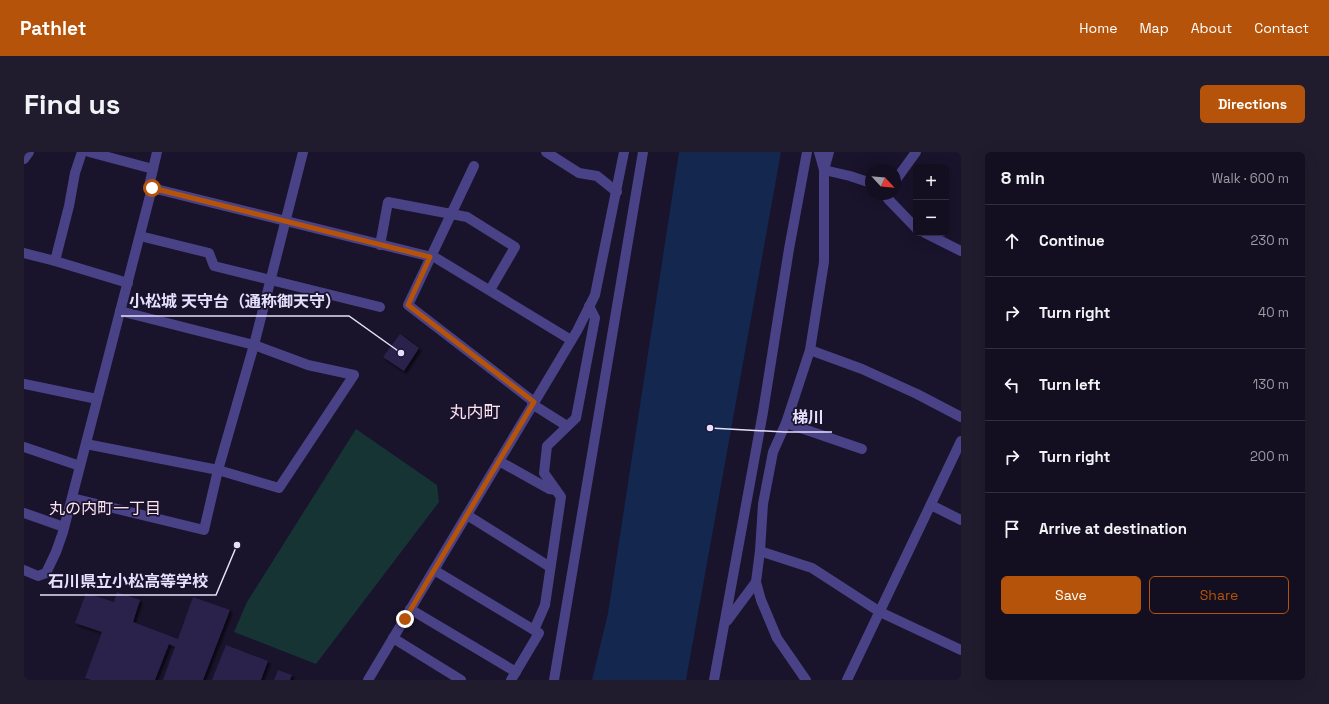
<!DOCTYPE html>
<meta charset="utf-8">
<style>
:root{--surface:#130e20;--page:#201c2d;--text:#f1f3f6;--muted:#9d9ca5;--line:#322e3e;--accent:#b45309}
body{margin:0;font-family:"Space Grotesk","Noto Sans JP",sans-serif;background:var(--page);color:var(--text)}
.controls{position:absolute;right:12px;top:12px;display:grid;overflow:hidden;border-radius:6px;box-shadow:0 4px 16px #0002}
.controls button{width:36px;height:36px;display:grid;place-items:center;padding:0;border:0;border-bottom:1px solid var(--line);background:var(--surface);color:var(--text);font:20px sans-serif}
.compass{position:absolute;left:841px;top:12px;width:36px;height:36px;border-radius:50%;background:var(--surface);box-shadow:0 4px 16px #0002;rotate:116deg}
.stop{position:absolute;width:12px;height:12px;margin:-9px;border:3px solid #b45309;border-radius:50%;background:#fff}
.stop.end{background:#b45309;border-color:#fff;box-shadow:0 1px 4px #0008}
.list{margin:0;padding:0;list-style:none}
h2{display:flex;justify-content:space-between;align-items:center;height:52px;margin:0;padding:0 16px;font-size:17px}
h2 small{font-size:13px;font-weight:400;color:var(--muted)}
.list li{display:grid;grid-template-columns:26px 1fr auto;gap:12px;align-items:center;box-sizing:border-box;height:72px;padding:0 16px;border-top:1px solid var(--line)}
.list b{display:block;font-size:15px;white-space:nowrap}
.list em{font-size:13px;font-style:normal;color:var(--muted)}
.actions{display:flex;gap:8px;padding:12px 16px}
.actions a{flex:1;padding:9px 0;border:1px solid var(--accent);border-radius:6px;text-align:center;font-size:14px;color:var(--accent)}
.actions .main{background:var(--accent);color:#fff}
.icon{flex:none;width:22px;height:22px;fill:none;stroke:currentColor;stroke-width:2;stroke-linecap:round;stroke-linejoin:round}
.map{position:relative;flex:none;width:937px;height:528px;overflow:hidden;border-radius:6px}
header{display:flex;align-items:center;gap:24px;box-sizing:border-box;height:56px;padding:0 20px;background:var(--accent);color:#fff}
header strong{font-size:19px}
nav{display:flex;gap:22px;margin-inline-start:auto;font-size:14px}
.intro{display:flex;align-items:center;justify-content:space-between;box-sizing:border-box;height:96px;padding:0 24px}
h1{margin:0;font-size:28px}
.button{padding:10px 18px;border-radius:6px;background:var(--accent);color:#fff;font-size:14px;font-weight:700}
main{display:flex;gap:24px;padding:0 24px}
aside{flex:1;background:var(--surface);border-radius:6px;box-shadow:0 4px 16px #0002}
.map>svg:first-child{display:block}
.green{fill:#173435}
.water{fill:#13274f}
.building{fill:#2c214b;filter:url(#shadow)}
.lines{fill:none;stroke-linecap:round;stroke-linejoin:round}
.minor{stroke:#494287;stroke-width:10}
.route{stroke:#b45309;stroke-width:5}
.labels{text-anchor:middle;stroke-width:3.5;stroke-linejoin:round;paint-order:stroke}
.neighbourhood-label{font-size:16px;fill:#fde2f1;stroke:#19132b}
.quarter-label{font-size:17px;fill:#fde2f1;stroke:#19132b}
.leader{fill:none;stroke:#e5e0fd;stroke-width:1.5}
.callout-dot{fill:#e5e0fd;stroke:#19132b;stroke-width:1.5}
.callout-label{font-size:16px;text-anchor:middle;font-weight:bold;fill:#e5e0fd;stroke:#19132b;stroke-width:3.5;stroke-linejoin:round;paint-order:stroke}
</style>
<header>
<strong>Pathlet</strong>
<nav><a>Home</a><a>Map</a><a>About</a><a>Contact</a></nav>
</header>
<div class="intro"><h1>Find us</h1><a class="button">Directions</a></div>
<main>
<div class="map">
<svg width="937" height="528" viewBox="0 0 937 528">
<defs>
<filter id="shadow"><feDropShadow dx="2.5" dy="2.5" stdDeviation="1" flood-color="#0009"/></filter>
</defs>
<rect width="100%" height="100%" fill="#19132b"/>
<path class="green" d="M 332,277 L 413,333 L 415,350 L 292,512 L 210,480 L 223,450 Z"/>
<path class="water" d="M 655,0 L 757,0 L 662,528 L 568,528 L 584,461 Z"/>
<g class="building">
<path d="M 376,182 L 395,196 L 380,219 L 359,205 Z"/>
<path d="M 93,440 L 116,448 L 109,470 L 154,487 L 169,445 L 206,458 L 179,528 L 139,528 L 151,495 L 145,492 L 131,528 L 67,528 L 61,526 L 78,480 L 51,471 L 62,441 L 90,450 Z"/>
<path d="M 202,493 L 244,509 L 237,528 L 188,528 Z"/>
<path d="M 254,518 L 268,523 L 266,528 L 250,528 Z"/>
</g>
<g class="lines">
<g class="minor">
<path d="M 65,0 L 129,17"/>
<path d="M 522,0 L 555,21 L 573,24 L 593,40"/>
<path d="M 795,0 L 800,18"/>
<path d="M 0,7 L 5,0"/>
<path d="M 450,14 L 384,153 L 510,250"/>
<path d="M 800,18 L 826,24 L 847,31"/>
<path d="M 871,29 L 892,0"/>
<path d="M 128,36 L 412,106 L 547,188"/>
<path d="M 862,42 L 864,47 L 892,76"/>
<path d="M 901,81 L 937,99"/>
<path d="M 116,84 L 185,101 L 190,114 L 356,155"/>
<path d="M 356,93 L 364,50 L 443,65 L 491,95 L 466,138"/>
<path d="M 0,101 L 31,109 L 104,131"/>
<path d="M 31,109 L 45,54 L 51,21 L 58,0"/>
<path d="M 786,198 L 838,217 L 893,242 L 937,265"/>
<path d="M 0,232 L 73,247"/>
<path d="M 508,252 L 543,274"/>
<path d="M 762,271 L 838,297"/>
<path d="M 62,292 L 194,318 L 255,336 L 330,223 L 284,213 L 230,193 L 96,159"/>
<path d="M 0,295 L 56,314"/>
<path d="M 475,309 L 525,337 L 532,338"/>
<path d="M 48,346 L 180,378 L 194,318 L 230,193 L 279,0"/>
<path d="M 907,353 L 937,368"/>
<path d="M 0,361 L 40,375"/>
<path d="M 443,363 L 526,415"/>
<path d="M 736,399 L 788,416 L 856,460 L 937,498"/>
<path d="M 0,418 L 14,424 L 22,421 L 32,400 L 39,380 L 128,36 L 125,34 L 133,0"/>
<path d="M 410,418 L 515,481 L 487,528"/>
<path d="M 386,457 L 492,520"/>
<path d="M 703,469 L 732,430"/>
<path d="M 510,478 L 521,453 L 537,345 L 520,321 L 523,294 L 552,266 L 571,166 L 565,154"/>
<path d="M 369,486 L 437,528"/>
<path d="M 344,528 L 553,179 L 571,143 L 600,0"/>
<path d="M 530,528 L 619,0"/>
<path d="M 690,528 L 739,260 L 765,97 L 783,0"/>
<path d="M 782,528 L 753,486 L 737,448 L 732,430 L 736,399 L 739,352 L 749,300 L 762,271 L 786,198 L 800,110 L 800,18 L 805,0"/>
<path d="M 823,528 L 937,289"/>
</g>
</g>
<g class="lines">
<path class="route" d="M 128,36 L 406,105 L 384,153 L 510,250 L 381,467"/>
</g>
<g class="labels">
<g class="neighbourhood-label">
<text x="81" y="362">丸の内町一丁目</text>
</g>
<g class="quarter-label">
<text x="451" y="266">丸内町</text>
</g>
</g>
<path class="leader" d="M377 201L325 164H97M686 276L760 280H808M213 393L192 443H16"/>
<g class="callout-dot">
<circle cx="377" cy="201" r="4"/>
<circle cx="686" cy="276" r="4"/>
<circle cx="213" cy="393" r="4"/>
</g>
<g class="callout-label">
<text x="211" y="155">小松城 天守台（通称御天守）</text>
<text x="784" y="271">梯川</text>
<text x="104" y="435">石川県立小松高等学校</text>
</g>
</svg>
<div class="controls">
<button>+</button>
<button>−</button>
</div>
<svg class="compass" viewBox="-18 -18 36 36"><path d="M0-13l5 13h-10z" fill="#e53935"/><path d="M0 13l5-13h-10z" fill="#9d9ca5"/></svg>
<div class="stop" style="left:128px;top:36px"></div>
<div class="stop end" style="left:381px;top:467px"></div>
</div>
<aside>
<h2>8 min<small>Walk · 600 m</small></h2>
<ul class="list">
<li><svg class="icon" aria-label="ahead" viewBox="0 0 24 24"><path d="M12 20V5M6 11l6-6 6 6"/></svg><div><b>Continue</b></div><em>230 m</em></li>
<li><svg class="icon" aria-label="right" viewBox="0 0 24 24"><path d="M7 20v-9h11M14 6l5 5-5 5"/></svg><div><b>Turn right</b></div><em>40 m</em></li>
<li><svg class="icon" aria-label="left" viewBox="0 0 24 24"><path d="M17 20v-9H6M10 6l-5 5 5 5"/></svg><div><b>Turn left</b></div><em>130 m</em></li>
<li><svg class="icon" aria-label="right" viewBox="0 0 24 24"><path d="M7 20v-9h11M14 6l5 5-5 5"/></svg><div><b>Turn right</b></div><em>200 m</em></li>
<li><svg class="icon" aria-label="arrive" viewBox="0 0 24 24"><path d="M6 21V4h12l-3 4 3 4H6"/></svg><div><b>Arrive at destination</b></div></li>
</ul>
<div class="actions"><a class="main">Save</a><a>Share</a></div>
</aside>
</main>
